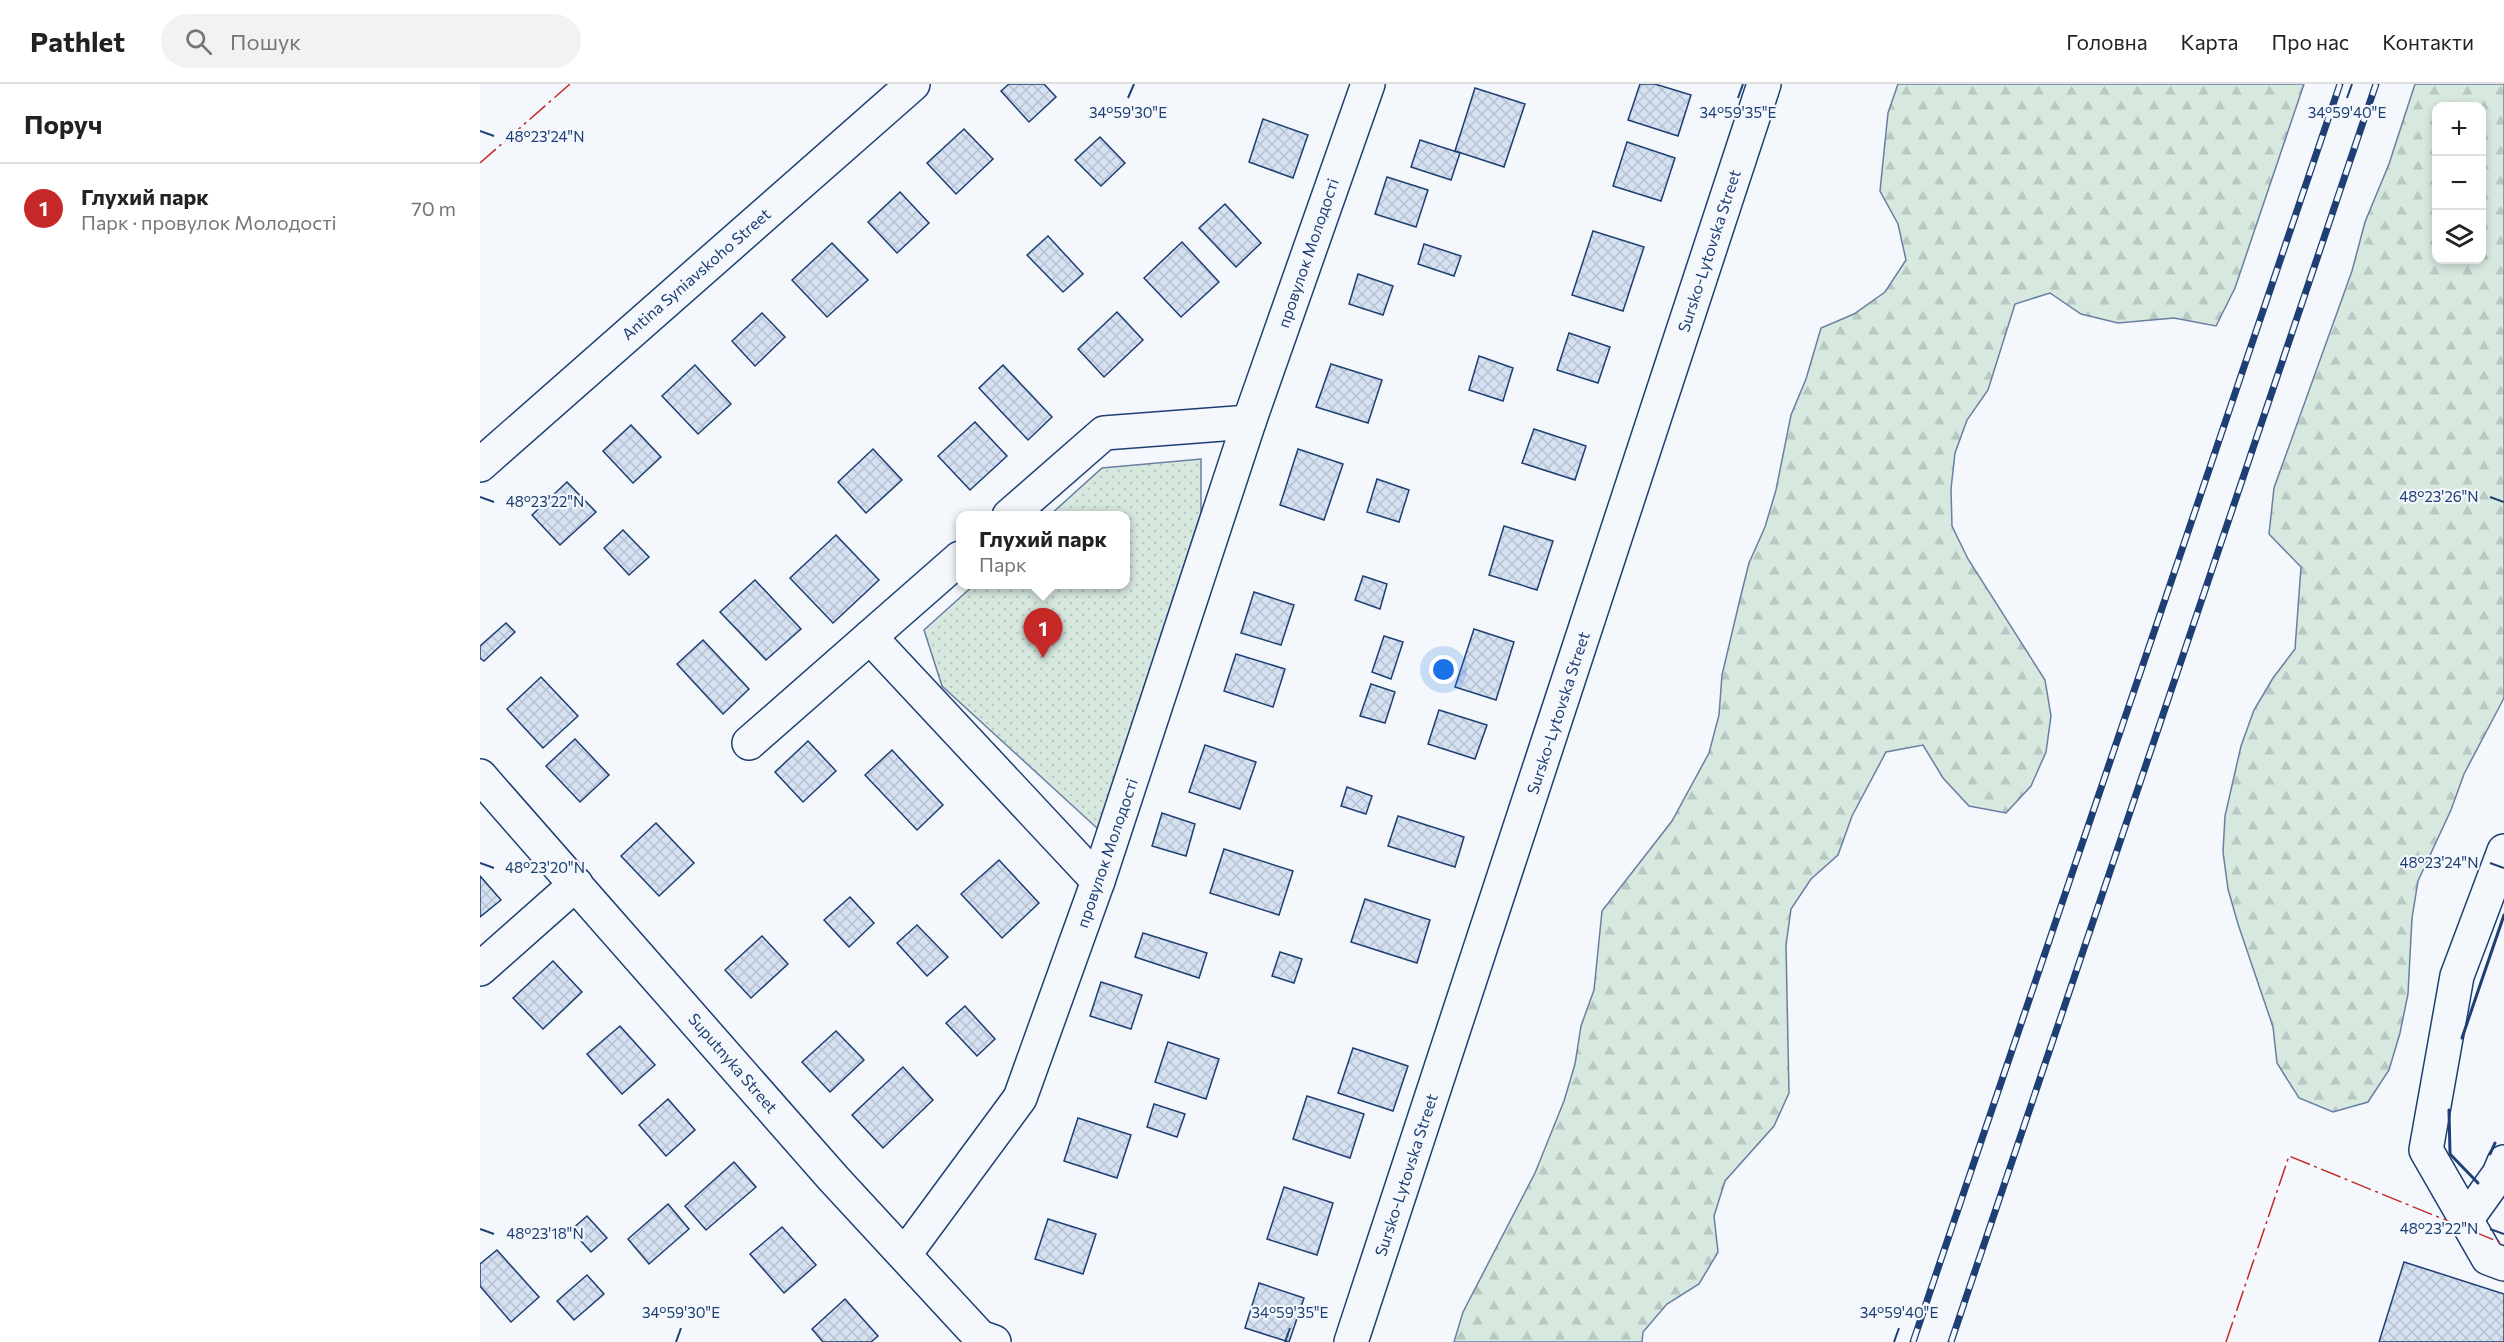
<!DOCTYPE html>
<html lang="uk">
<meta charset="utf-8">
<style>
:root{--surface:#fff;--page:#f2f2f2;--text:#222;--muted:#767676;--line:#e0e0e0;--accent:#c62828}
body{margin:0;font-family:Commissioner,sans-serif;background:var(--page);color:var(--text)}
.controls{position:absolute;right:18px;top:18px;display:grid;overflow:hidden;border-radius:12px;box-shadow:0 3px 9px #0003}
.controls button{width:54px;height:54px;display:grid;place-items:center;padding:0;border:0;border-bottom:2px solid var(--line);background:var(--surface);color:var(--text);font:30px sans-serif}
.you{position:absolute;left:964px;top:586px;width:21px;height:21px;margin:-15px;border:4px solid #fff;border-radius:50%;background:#1a73e8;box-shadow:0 0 0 9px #1a73e833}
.badge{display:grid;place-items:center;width:39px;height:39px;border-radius:50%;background:var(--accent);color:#fff;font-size:20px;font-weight:700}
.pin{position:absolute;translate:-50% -50px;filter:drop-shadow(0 2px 3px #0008)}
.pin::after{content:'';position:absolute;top:32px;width:21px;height:18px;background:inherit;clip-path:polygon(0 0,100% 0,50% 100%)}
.popup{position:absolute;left:476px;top:427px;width:174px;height:78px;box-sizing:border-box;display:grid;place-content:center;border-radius:12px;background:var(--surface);filter:drop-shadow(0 2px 4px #0005);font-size:20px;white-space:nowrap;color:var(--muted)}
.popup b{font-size:22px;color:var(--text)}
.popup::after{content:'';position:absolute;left:50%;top:100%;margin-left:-12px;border:12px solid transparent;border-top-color:var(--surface)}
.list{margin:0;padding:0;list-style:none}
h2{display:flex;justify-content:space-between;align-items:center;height:78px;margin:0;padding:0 24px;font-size:26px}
h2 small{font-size:20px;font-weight:400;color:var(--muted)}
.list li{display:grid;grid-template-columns:39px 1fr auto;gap:18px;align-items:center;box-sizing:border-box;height:90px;padding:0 24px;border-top:2px solid var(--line)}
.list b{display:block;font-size:22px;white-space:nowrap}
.list p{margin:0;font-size:20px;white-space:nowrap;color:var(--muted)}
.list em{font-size:20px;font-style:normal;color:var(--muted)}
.icon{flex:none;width:33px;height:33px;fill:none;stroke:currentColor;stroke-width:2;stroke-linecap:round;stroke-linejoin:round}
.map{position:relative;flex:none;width:2024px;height:1258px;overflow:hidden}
header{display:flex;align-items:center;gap:36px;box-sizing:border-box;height:84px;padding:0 30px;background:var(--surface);border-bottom:2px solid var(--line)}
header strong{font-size:28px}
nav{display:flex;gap:33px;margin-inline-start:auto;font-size:21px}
.search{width:420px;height:54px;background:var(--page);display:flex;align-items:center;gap:15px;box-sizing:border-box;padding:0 21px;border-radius:33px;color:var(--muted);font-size:22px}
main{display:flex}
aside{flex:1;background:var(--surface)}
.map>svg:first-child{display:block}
.grass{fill:url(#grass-dots);stroke:#687fa3;stroke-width:1.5}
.forest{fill:url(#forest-firs);stroke:#687fa3;stroke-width:1.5;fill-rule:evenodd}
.building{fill:url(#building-cross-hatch);stroke:#1d3f73;stroke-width:1.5}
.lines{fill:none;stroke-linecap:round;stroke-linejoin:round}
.minor-casing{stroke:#1d3f73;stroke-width:36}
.minor{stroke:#f4f7fb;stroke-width:33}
.rail-casing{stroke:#1d3f73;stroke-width:7}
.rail{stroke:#f4f7fb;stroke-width:4.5;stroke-dasharray:14;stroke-linecap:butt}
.wall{stroke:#1d3f73;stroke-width:3}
.power{stroke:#c62828;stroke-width:1.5;stroke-dasharray:21 4.5 3 4.5;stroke-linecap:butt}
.ticks{fill:none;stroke:#1d3f73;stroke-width:2}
.labels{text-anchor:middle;stroke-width:4.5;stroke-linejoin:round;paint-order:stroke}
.street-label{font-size:16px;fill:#1d3f73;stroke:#f4f7fb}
.ticks-label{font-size:15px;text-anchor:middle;fill:#1d3f73;stroke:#f4f7fb;stroke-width:4.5;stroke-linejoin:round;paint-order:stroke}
</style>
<header>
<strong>Pathlet</strong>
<div class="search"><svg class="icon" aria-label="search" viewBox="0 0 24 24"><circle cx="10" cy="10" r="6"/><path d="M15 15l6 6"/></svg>Пошук</div>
<nav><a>Головна</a><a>Карта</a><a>Про нас</a><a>Контакти</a></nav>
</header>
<main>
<aside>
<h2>Поруч<small></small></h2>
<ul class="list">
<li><span class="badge">1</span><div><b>Глухий парк</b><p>Парк · провулок Молодості</p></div><em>70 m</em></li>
</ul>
</aside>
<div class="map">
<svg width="2024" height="1258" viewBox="0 0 2024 1258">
<defs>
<pattern id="grass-dots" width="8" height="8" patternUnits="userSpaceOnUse" patternTransform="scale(1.5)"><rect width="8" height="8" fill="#d7e8df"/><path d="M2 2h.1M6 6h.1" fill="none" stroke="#b8c8c3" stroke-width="1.8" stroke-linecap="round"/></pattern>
<pattern id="forest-firs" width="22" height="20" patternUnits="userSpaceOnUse" patternTransform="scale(1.5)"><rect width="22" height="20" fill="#d7e8df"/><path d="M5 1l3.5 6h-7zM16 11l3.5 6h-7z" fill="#b8c8c3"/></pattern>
<pattern id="building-cross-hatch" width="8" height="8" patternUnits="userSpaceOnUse" patternTransform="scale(1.5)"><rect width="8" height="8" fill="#d5e0f0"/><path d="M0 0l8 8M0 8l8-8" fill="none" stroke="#b6c1d1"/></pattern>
</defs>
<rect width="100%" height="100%" fill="#f4f7fb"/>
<path class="grass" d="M 721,375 L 721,429 L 618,745 L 462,602 L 444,546 L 494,501 L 646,500 L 646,432 L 570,431 L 622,384 Z"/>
<g class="forest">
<path d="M 1418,0 L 1824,0 L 1755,204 L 1736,242 L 1694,234 L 1638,239 L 1601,230 L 1570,209 L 1535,220 L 1508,306 L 1487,336 L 1475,369 L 1471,405 L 1472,442 L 1488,475 L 1565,596 L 1571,632 L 1566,668 L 1551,702 L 1526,729 L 1489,722 L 1463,694 L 1443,661 L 1406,668 L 1372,732 L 1358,771 L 1331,795 L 1311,825 L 1306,861 L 1309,1009 L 1294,1042 L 1245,1097 L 1234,1132 L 1238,1168 L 1219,1200 L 1187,1220 L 1163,1248 L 1162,1258 L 974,1258 L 983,1228 L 1055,1089 L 1084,1017 L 1095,980 L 1101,942 L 1114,906 L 1122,827 L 1192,737 L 1229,669 L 1239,631 L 1242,591 L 1260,515 L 1269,479 L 1285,443 L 1296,406 L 1311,331 L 1326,295 L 1341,244 L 1374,230 L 1405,208 L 1426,176 L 1418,140 L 1400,107 L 1408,29 Z"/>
<path d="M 1935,0 L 2024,0 L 2024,614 L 1984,690 L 1971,726 L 1938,797 L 1932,834 L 1928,910 L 1920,949 L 1909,986 L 1888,1018 L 1853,1028 L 1819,1014 L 1797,979 L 1793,943 L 1758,840 L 1748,805 L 1743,768 L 1745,732 L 1761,662 L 1774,626 L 1793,594 L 1815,565 L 1821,483 L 1789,450 L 1794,404 L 1872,187 L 1885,138 L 1909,80 ZM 1956,22 L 2002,22 L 2002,176 L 1956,176 Z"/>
</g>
<g class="building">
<path d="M 529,0 L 564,0 L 576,13 L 549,38 L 521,7 Z"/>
<path d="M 1160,0 L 1175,0 L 1211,11 L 1198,52 L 1148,36 Z"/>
<path d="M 995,4 L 1045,20 L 1024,83 L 975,67 Z"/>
<path d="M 783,35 L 828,51 L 813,94 L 769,78 Z"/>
<path d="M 484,45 L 513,75 L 476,110 L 447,79 Z"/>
<path d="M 620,53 L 645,79 L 621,102 L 595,76 Z"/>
<path d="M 940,56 L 980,69 L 971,96 L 931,83 Z"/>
<path d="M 1147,58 L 1195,74 L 1181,117 L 1133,102 Z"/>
<path d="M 907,93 L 948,106 L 936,143 L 895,130 Z"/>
<path d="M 420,108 L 449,139 L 417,169 L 388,138 Z"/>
<path d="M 745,120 L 781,159 L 756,183 L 719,144 Z"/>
<path d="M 1113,147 L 1164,163 L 1143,227 L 1092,211 Z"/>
<path d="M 568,152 L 603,190 L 583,208 L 547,171 Z"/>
<path d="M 702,158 L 739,198 L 701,233 L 664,194 Z"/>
<path d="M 352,159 L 388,196 L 347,233 L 312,196 Z"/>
<path d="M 944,160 L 981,172 L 974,192 L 938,180 Z"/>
<path d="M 878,190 L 913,202 L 903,231 L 869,220 Z"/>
<path d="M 637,228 L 663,256 L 624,293 L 598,265 Z"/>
<path d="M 282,229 L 305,253 L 275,282 L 252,257 Z"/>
<path d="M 1089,249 L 1130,263 L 1118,299 L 1077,286 Z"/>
<path d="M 999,272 L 1033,284 L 1023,317 L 989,306 Z"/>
<path d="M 851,280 L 902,296 L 888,339 L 836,323 Z"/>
<path d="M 215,281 L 251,320 L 218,350 L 182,312 Z"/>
<path d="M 523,281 L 572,333 L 548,356 L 499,304 Z"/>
<path d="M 495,338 L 527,372 L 490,406 L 458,372 Z"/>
<path d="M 151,341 L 181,373 L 153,399 L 123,367 Z"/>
<path d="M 1054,345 L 1106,362 L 1095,396 L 1042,379 Z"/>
<path d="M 393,365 L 422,396 L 386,429 L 358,398 Z"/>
<path d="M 818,365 L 863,380 L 844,436 L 800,421 Z"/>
<path d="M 897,395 L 929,406 L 919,438 L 887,428 Z"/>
<path d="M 87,398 L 116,428 L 80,461 L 52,431 Z"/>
<path d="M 1024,442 L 1073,457 L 1057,506 L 1009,491 Z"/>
<path d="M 143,446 L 169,473 L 149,491 L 124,464 Z"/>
<path d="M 356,451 L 399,496 L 353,539 L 310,494 Z"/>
<path d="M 883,492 L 907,500 L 900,525 L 875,516 Z"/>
<path d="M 275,496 L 321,545 L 286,576 L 240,528 Z"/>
<path d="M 774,508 L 814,521 L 801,561 L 761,549 Z"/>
<path d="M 26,539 L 35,548 L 4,577 L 0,574 L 0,562 Z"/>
<path d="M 994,545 L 1034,558 L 1016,616 L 975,603 Z"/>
<path d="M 904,552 L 923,558 L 911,595 L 892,588 Z"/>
<path d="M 223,556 L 269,605 L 243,630 L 197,580 Z"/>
<path d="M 756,570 L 805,585 L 793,623 L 744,607 Z"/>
<path d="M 61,593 L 98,632 L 63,664 L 27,625 Z"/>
<path d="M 891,600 L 915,608 L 905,639 L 880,632 Z"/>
<path d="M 959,626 L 1007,641 L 995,675 L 948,660 Z"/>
<path d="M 95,655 L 129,691 L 100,718 L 66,682 Z"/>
<path d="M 328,657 L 356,687 L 323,718 L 295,688 Z"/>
<path d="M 725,661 L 776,678 L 760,725 L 709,708 Z"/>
<path d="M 412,666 L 463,721 L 437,746 L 385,691 Z"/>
<path d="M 867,703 L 892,712 L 886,730 L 861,722 Z"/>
<path d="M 682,729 L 715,740 L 706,772 L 672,762 Z"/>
<path d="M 918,732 L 984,753 L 975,783 L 908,762 Z"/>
<path d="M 176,739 L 214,779 L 179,812 L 141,772 Z"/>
<path d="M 744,765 L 813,787 L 799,831 L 730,809 Z"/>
<path d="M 519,776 L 559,819 L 522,854 L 481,810 Z"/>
<path d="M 0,792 L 21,816 L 0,833 Z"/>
<path d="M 370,813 L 394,839 L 369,863 L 344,836 Z"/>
<path d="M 885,815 L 950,836 L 937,879 L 871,858 Z"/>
<path d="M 437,841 L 468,873 L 447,892 L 417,859 Z"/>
<path d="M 663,849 L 727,869 L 719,894 L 655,873 Z"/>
<path d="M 282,852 L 308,880 L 271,914 L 245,886 Z"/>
<path d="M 800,868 L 822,875 L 814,899 L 792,892 Z"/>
<path d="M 73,877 L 102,908 L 63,945 L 33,914 Z"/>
<path d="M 621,898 L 662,911 L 651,945 L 610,932 Z"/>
<path d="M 485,922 L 515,955 L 497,972 L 466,939 Z"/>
<path d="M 140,942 L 175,981 L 142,1010 L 107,970 Z"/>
<path d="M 356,947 L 384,976 L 350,1008 L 322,978 Z"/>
<path d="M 688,958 L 739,975 L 726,1015 L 675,998 Z"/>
<path d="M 873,964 L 928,982 L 913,1027 L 858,1009 Z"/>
<path d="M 423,983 L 453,1016 L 403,1064 L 372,1031 Z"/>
<path d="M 827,1012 L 884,1030 L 870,1074 L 813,1055 Z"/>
<path d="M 188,1015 L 215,1046 L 186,1072 L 159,1041 Z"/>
<path d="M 674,1020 L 705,1030 L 697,1053 L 667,1043 Z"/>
<path d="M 598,1034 L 651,1051 L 637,1094 L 584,1077 Z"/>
<path d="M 254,1078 L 276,1103 L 226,1146 L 205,1122 Z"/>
<path d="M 804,1103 L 853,1119 L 837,1171 L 787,1155 Z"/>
<path d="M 188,1120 L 209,1145 L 169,1180 L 148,1155 Z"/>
<path d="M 107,1132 L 127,1154 L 111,1168 L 91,1146 Z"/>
<path d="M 568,1135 L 616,1150 L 603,1190 L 555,1175 Z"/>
<path d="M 302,1143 L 336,1181 L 304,1209 L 270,1170 Z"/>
<path d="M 17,1166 L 59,1213 L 31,1238 L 0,1202 L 0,1180 Z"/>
<path d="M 1924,1178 L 2024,1210 L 2024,1258 L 1899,1258 Z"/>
<path d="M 107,1191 L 124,1210 L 94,1236 L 77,1217 Z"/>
<path d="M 779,1199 L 824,1214 L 809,1258 L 765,1244 Z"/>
<path d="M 365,1215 L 398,1252 L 391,1258 L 343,1258 L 332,1245 Z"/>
</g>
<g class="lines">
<g class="minor-casing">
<g id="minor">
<path d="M 0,381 L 433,0"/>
<path d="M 529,432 L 624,349 L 769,338"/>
<path d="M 390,553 L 618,797"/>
<path d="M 269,659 L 480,474"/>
<path d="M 0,692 L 353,1094 L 500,1253 L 514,1258"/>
<path d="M 2024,767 L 1977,892 L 1946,1066 L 2008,1174 L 2024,1180"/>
<path d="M 0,885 L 96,800"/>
<path d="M 1986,1136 L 2019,1090 L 2024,1078"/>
<path d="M 425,1170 L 540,1014 L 618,797 L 769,338 L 888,0"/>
<path d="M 871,1258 L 1284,0"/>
</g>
</g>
<use href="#minor" class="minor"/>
<g class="rail-casing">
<g id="rail">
<path d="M 1433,1258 L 1860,0"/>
<path d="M 1471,1258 L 1896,0"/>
</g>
</g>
<use href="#rail" class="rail"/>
<g class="wall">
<path d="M 1982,954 L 2024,831"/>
<path d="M 1969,1026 L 1970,1070 L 1998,1099"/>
<path d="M 2010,1070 L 2015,1059"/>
</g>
<g class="power">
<path d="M 0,79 L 90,0"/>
<path d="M 1746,1258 L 1809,1072 L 2024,1160"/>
</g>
</g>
<path class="ticks" d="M 648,14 L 654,0M 1258,14 L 1263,0M 1867,14 L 1872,0M 0,47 L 14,52M 0,413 L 14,418M 2010,413 L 2024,418M 0,779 L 14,784M 2010,779 L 2024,784M 0,1145 L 14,1150M 2010,1145 L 2024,1150M 196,1258 L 201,1244M 805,1258 L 810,1244M 1414,1258 L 1419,1244"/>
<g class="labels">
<g class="street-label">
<text transform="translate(1229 167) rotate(-72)" y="6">Sursko-Lytovska Street</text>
<text transform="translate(828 169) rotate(-71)" y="6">провулок Молодості</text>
<text transform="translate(216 190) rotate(-41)" y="6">Antina Syniavskoho Street</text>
<text transform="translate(1078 629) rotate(-72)" y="6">Sursko-Lytovska Street</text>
<text transform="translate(627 769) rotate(-71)" y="6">провулок Молодості</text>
<text transform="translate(253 979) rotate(49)" y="6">Suputnyka Street</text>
<text transform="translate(926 1091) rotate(-72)" y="6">Sursko-Lytovska Street</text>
</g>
</g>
<g class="ticks-label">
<text x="1258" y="34">34°59'35"E</text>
<text x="648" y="34">34°59'30"E</text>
<text x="1867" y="34">34°59'40"E</text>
<text x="65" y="58">48°23'24"N</text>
<text x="1959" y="418">48°23'26"N</text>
<text x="65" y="423">48°23'22"N</text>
<text x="1959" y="784">48°23'24"N</text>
<text x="65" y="789">48°23'20"N</text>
<text x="1959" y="1150">48°23'22"N</text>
<text x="65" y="1155">48°23'18"N</text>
<text x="201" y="1234">34°59'30"E</text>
<text x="810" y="1234">34°59'35"E</text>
<text x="1419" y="1234">34°59'40"E</text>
</g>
</svg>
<div class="controls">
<button>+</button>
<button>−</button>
<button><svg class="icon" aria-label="layers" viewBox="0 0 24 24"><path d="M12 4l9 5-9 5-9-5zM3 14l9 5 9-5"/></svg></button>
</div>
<div class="you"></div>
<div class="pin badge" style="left:563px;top:574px">1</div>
<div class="popup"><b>Глухий парк</b>Парк</div>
</div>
</main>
